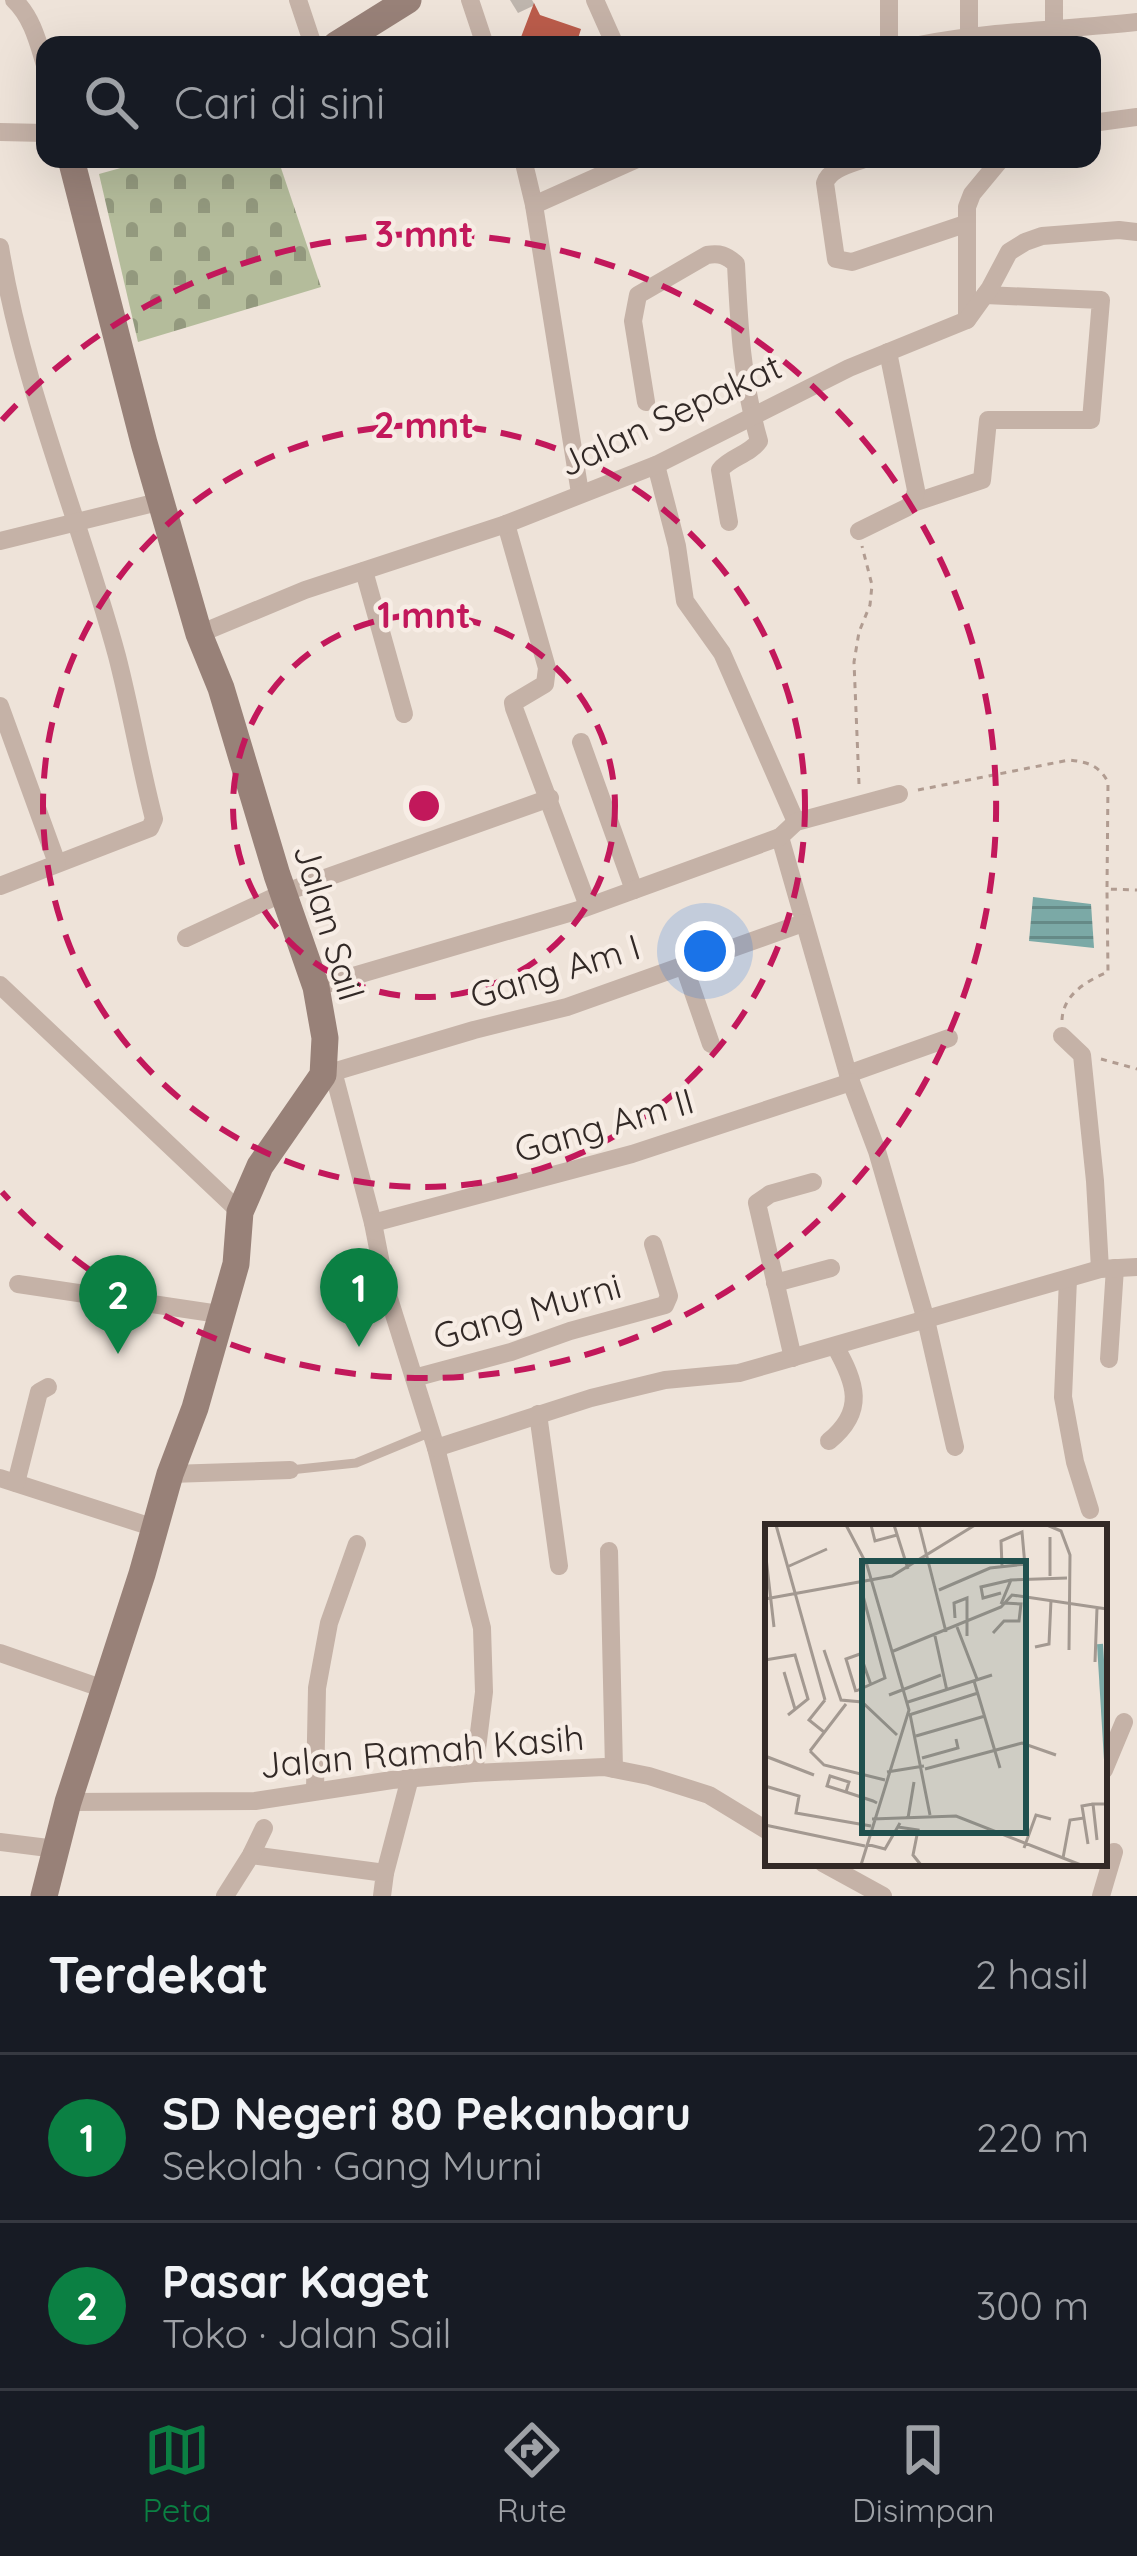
<!DOCTYPE html>
<html lang="id">
<meta charset="utf-8">
<style>
:root{--surface:#171b24;--page:#20242c;--text:#f1f3f6;--muted:#9ea1a6;--line:#363941;--accent:#0b8043}
body{margin:0;font-family:Quicksand,sans-serif;background:var(--page);color:var(--text)}
.you{position:absolute;left:705px;top:951px;width:42px;height:42px;margin:-30px;border:9px solid #fff;border-radius:50%;background:#1a73e8;box-shadow:0 0 0 18px #1a73e833}
.badge{display:grid;place-items:center;width:78px;height:78px;border-radius:50%;background:var(--accent);color:#fff;font-size:39px;font-weight:700}
.pin{position:absolute;translate:-50% -99px;filter:drop-shadow(0 3px 6px #0008)}
.pin::after{content:'';position:absolute;top:63px;width:42px;height:36px;background:inherit;clip-path:polygon(0 0,100% 0,50% 100%)}
.list{margin:0;padding:0;list-style:none}
h2{display:flex;justify-content:space-between;align-items:center;height:156px;margin:0;padding:0 48px;font-size:51px}
h2 small{font-size:39px;font-weight:400;color:var(--muted)}
.list li{display:grid;grid-template-columns:78px 1fr auto;gap:36px;align-items:center;box-sizing:border-box;height:168px;padding:0 48px;border-top:3px solid var(--line)}
.list b{display:block;font-size:45px;white-space:nowrap}
.list p{margin:0;font-size:39px;white-space:nowrap;color:var(--muted)}
.list em{font-size:39px;font-style:normal;color:var(--muted)}
.icon{flex:none;width:66px;height:66px;fill:none;stroke:currentColor;stroke-width:2;stroke-linecap:round;stroke-linejoin:round}
.map{position:relative;flex:none;width:1137px;height:1896px;overflow:hidden}
.search{position:absolute;background:var(--surface);box-shadow:0 12px 48px #0002;left:36px;right:36px;top:36px;height:132px;display:flex;align-items:center;gap:30px;box-sizing:border-box;padding:0 42px;border-radius:24px;color:var(--muted);font-size:45px}
.sheet{height:492px;background:var(--surface)}
nav{display:flex;justify-content:space-around;align-items:center;box-sizing:border-box;height:168px;border-top:3px solid var(--line);background:var(--surface);font-size:33px;color:var(--muted)}
nav a{display:grid;justify-items:center;gap:6px}
nav .on{color:var(--accent)}
.map>svg:first-child{display:block}
.cemetery{fill:url(#cemetery-stones)}
.water{fill:url(#water-rules)}
.shadow{fill:#0003}
.building{fill:#bb5c4b}
.lines{fill:none;stroke-linecap:round;stroke-linejoin:round}
.path{stroke:#b19c91;stroke-width:3;stroke-dasharray:6 6;stroke-linecap:butt}
.lane{stroke:#c5b2a7;stroke-width:9}
.street{stroke:#c5b2a7;stroke-width:18}
.secondary{stroke:#988178;stroke-width:27}
.ring{fill:none;stroke:#c2185b;stroke-width:6;stroke-dasharray:21 15}
.labels{text-anchor:middle;stroke-width:9;stroke-linejoin:round;paint-order:stroke}
.street-label{font-size:36px;fill:#322926;stroke:#f7ede5}
.inset-river{fill:none;stroke:#7ba9a6;stroke-width:6}
.inset-road{fill:none;stroke:#a39991;stroke-width:3}
.view{fill:#20504e;fill-opacity:0.15;stroke:#20504e;stroke-width:6}
.inset-edge{fill:none;stroke:#322926;stroke-width:6}
.centre{fill:#c2185b;stroke:#f7ede5;stroke-width:6}
.ring-label{font-size:36px;text-anchor:middle;font-weight:bold;fill:#c2185b;stroke:#f7ede5;stroke-width:9;stroke-linejoin:round;paint-order:stroke}
</style>
<div class="map">
<svg width="1137" height="1896" viewBox="0 0 1137 1896">
<defs>
<pattern id="cemetery-stones" width="16" height="16" patternUnits="userSpaceOnUse" patternTransform="scale(3)"><rect width="16" height="16" fill="#b4bc9b"/><path d="M2 7V4a2 2 0 0 1 4 0v3zM10 15v-3a2 2 0 0 1 4 0v3z" fill="#93997e"/></pattern>
<pattern id="water-rules" width="6" height="5" patternUnits="userSpaceOnUse" patternTransform="scale(3)"><rect width="6" height="5" fill="#7ba9a6"/><path d="M0 2.5h6" fill="none" stroke="#658a87"/></pattern>
</defs>
<rect width="100%" height="100%" fill="#eee3d9"/>
<path class="cemetery" d="M 153,159 L 278,159 L 321,287 L 138,342 L 99,174 Z"/>
<path class="water" d="M 1033,897 L 1091,904 L 1094,948 L 1029,941 Z"/>
<path class="shadow" d="M 510,0 L 532,0 L 535,5 L 518,13 Z"/>
<path class="building" d="M 534,3 L 540,15 L 581,29 L 576,45 L 518,45 Z"/>
<g class="lines">
<g class="path">
<path d="M 859,784 L 854,662 L 859,632 L 870,605 L 872,585 L 862,546"/>
<path d="M 918,790 L 1069,760 C 1087,762 1099,765 1108,782 L 1107,889 L 1137,890"/>
<path d="M 1062,1020 C 1063,995 1086,981 1108,972 L 1107,891"/>
<path d="M 1101,1059 L 1137,1069"/>
</g>
<path class="lane" d="M 290,1470 L 356,1463 L 431,1432"/>
<g class="street">
<path d="M 14,0 C 32,17 38,42 45,65"/>
<path d="M 298,0 L 313,45"/>
<path d="M 470,0 L 485,45"/>
<path d="M 595,0 L 615,45"/>
<path d="M 969,0 L 969,35"/>
<path d="M 1054,0 L 1054,31"/>
<path d="M 889,45 L 889,0"/>
<path d="M 919,45 C 991,31 1064,30 1137,22"/>
<path d="M 1092,123 L 1137,117"/>
<path d="M 0,132 L 45,133"/>
<path d="M 523,159 L 534,205 L 580,493"/>
<path d="M 864,159 C 851,164 830,168 825,183 L 836,259 L 852,262 L 965,224"/>
<path d="M 534,205 L 637,159"/>
<path d="M 0,247 C 23,388 80,519 117,656 C 131,710 140,765 154,819 L 150,828 L 0,886"/>
<path d="M 967,320 L 967,207 L 972,194 L 1001,159"/>
<path d="M 646,402 L 633,321 L 638,295 L 707,255 C 720,253 726,255 736,264 C 739,324 742,382 759,441 C 749,455 730,457 720,470 L 729,522"/>
<path d="M 656,465 L 677,546 L 685,601 L 722,653 L 796,822"/>
<path d="M 913,503 L 982,480 L 988,420 L 1091,420 L 1101,300 L 985,295"/>
<path d="M 506,524 L 547,668 L 545,684 L 513,703 L 514,708 L 588,906"/>
<path d="M 859,531 L 906,508 L 913,503 L 916,490 L 888,352"/>
<path d="M 0,541 L 162,501"/>
<path d="M 364,571 L 404,714"/>
<path d="M 199,634 L 305,590 L 506,524 L 656,465 L 849,368 L 967,320 L 990,288 L 1009,252 L 1025,242 L 1042,236 L 1119,230 L 1137,232"/>
<path d="M 0,706 L 57,863"/>
<path d="M 581,742 L 634,890"/>
<path d="M 780,837 L 848,1074 L 877,1151 L 926,1320 L 955,1447"/>
<path d="M 186,938 L 283,893 L 550,798"/>
<path d="M 684,966 L 711,1044"/>
<path d="M 0,985 L 240,1212"/>
<path d="M 316,987 L 579,910 L 780,837 L 796,822 L 899,794"/>
<path d="M 1062,1036 L 1082,1055 L 1095,1181 L 1100,1269"/>
<path d="M 333,1071 L 373,1223 L 386,1289 L 436,1448 L 482,1628 L 484,1692 L 474,1773"/>
<path d="M 848,1074 L 949,1038"/>
<path d="M 323,1075 L 474,1030 L 567,1007 L 803,923"/>
<path d="M 373,1223 L 632,1154 L 851,1082"/>
<path d="M 1068,1279 L 1063,1397 L 1075,1462 L 1090,1510"/>
<path d="M 775,1283 L 831,1268"/>
<path d="M 18,1284 L 219,1314"/>
<path d="M 793,1358 L 757,1203 L 770,1194 L 813,1182"/>
<path d="M 1109,1359 L 1115,1268"/>
<path d="M 414,1378 L 511,1352 L 570,1331 L 665,1305 L 669,1296 L 653,1244"/>
<path d="M 538,1414 L 559,1566"/>
<path d="M 829,1441 C 866,1411 856,1383 835,1346"/>
<path d="M 436,1448 L 591,1398 L 665,1380 L 739,1373 L 1100,1269 L 1137,1267"/>
<path d="M 170,1474 L 290,1470"/>
<path d="M 0,1478 L 155,1528"/>
<path d="M 16,1483 L 39,1392 L 48,1387"/>
<path d="M 609,1551 L 614,1769"/>
<path d="M 0,1653 L 104,1689"/>
<path d="M 1104,1770 L 1124,1722"/>
<path d="M 315,1790 L 317,1688 L 329,1623 L 357,1544"/>
<path d="M 68,1802 L 255,1801 L 392,1780 L 474,1773 L 604,1767 L 649,1776 L 709,1795 L 768,1831"/>
<path d="M 0,1842 L 56,1849"/>
<path d="M 251,1855 L 385,1873 L 382,1896"/>
<path d="M 823,1863 L 883,1896"/>
<path d="M 385,1873 L 410,1778"/>
<path d="M 225,1896 L 251,1855 L 264,1828"/>
<path d="M 1101,1896 L 1114,1852"/>
</g>
<g class="secondary">
<path d="M 336,45 L 408,0"/>
<path d="M 44,1896 L 68,1802 L 142,1574 L 170,1474 L 195,1408 L 236,1264 L 240,1212 L 260,1166 L 323,1075 L 325,1038 L 316,987 L 277,875 L 221,688 L 199,634 L 144,443 L 71,159"/>
</g>
</g>
<g class="ring">
<circle cx="424" cy="806" r="191"/>
<circle cx="424" cy="806" r="381"/>
<path d="M2 420A572 572 0 1 1 2 1192"/>
</g>
<g class="labels">
<g class="street-label">
<text transform="translate(670 415) rotate(-25)" y="13">Jalan Sepakat</text>
<text transform="translate(329 922) rotate(73)" y="13">Jalan Sail</text>
<text transform="translate(555 971) rotate(-17)" y="13">Gang Am I</text>
<text transform="translate(604 1125) rotate(-16)" y="13">Gang Am II</text>
<text transform="translate(527 1311) rotate(-16)" y="13">Gang Murni</text>
<text transform="translate(422 1751) rotate(-5)" y="13">Jalan Ramah Kasih</text>
</g>
</g>
<g transform="translate(765 1524)">
<rect width="342" height="342" fill="#eee3d9"/>
<path class="inset-river" d="M 335,120 L 342,236"/>
<path class="inset-road" d="M 11,1 L 60,176M 81,1 L 102,41 L 144,186 L 96,341M 106,1 L 110,17 L 132,11M 129,1 L 143,45M 154,1 L 181,108M 282,1 L 296,7 L 305,31 L 304,126M 0,25 L 9,103M 237,42 L 236,17 L 257,8 L 261,53M 22,43 L 62,25M 285,52 L 285,13M 174,66 L 225,44 L 261,40M 236,69 L 218,74 L 216,63 L 246,56M 0,75 L 127,52 L 210,1M 236,80 L 246,56 L 302,54M 190,94 L 189,79 L 202,74 L 202,112M 192,103 L 212,155M 228,109 L 239,97 L 254,97 L 256,80 L 239,79M 170,112 L 182,167M 270,123 L 284,120 L 286,76M 59,126 L 76,176 L 97,178 L 132,211M 126,128 L 236,83 L 247,71 L 342,85M 0,136 L 30,131 L 43,175 L 23,191M 330,138 L 332,84M 19,148 L 30,185M 209,157 L 235,244M 91,167 L 120,154 L 97,68M 91,168 L 81,135 L 95,130 L 106,161M 124,171 L 176,151M 143,178 L 227,151M 145,190 L 165,291M 144,191 L 213,169M 59,208 L 44,196 L 60,176M 151,212 L 220,192M 45,227 L 59,241 L 120,256M 45,227 L 81,180M 0,232 L 49,251M 157,234 L 193,224 L 191,215M 160,245 L 257,219 L 291,231M 122,248 L 159,242M 0,262 L 34,272 L 31,289 L 106,302M 81,268 L 84,258 L 65,252 L 62,262 L 81,268 L 108,277 L 112,279M 143,294 L 149,258M 107,295 L 191,292 L 316,341M 0,301 L 100,322M 133,303 L 153,306 L 148,331 L 156,341M 332,316 L 328,280 L 342,280M 101,320 L 120,325 L 135,299M 323,320 L 317,282 L 328,280M 259,324 L 271,291 L 286,295M 298,334 L 305,296 L 319,294"/>
<path class="view" d="M 97,37 L 261,37 L 261,309 L 97,309 Z"/>
<rect width="342" height="342" class="inset-edge"/>
</g>
<circle cx="424" cy="806" r="18" class="centre"/>
<g class="ring-label">
<text x="424" y="247">3 mnt</text>
<text x="424" y="438">2 mnt</text>
<text x="424" y="628">1 mnt</text>
</g>
</svg>
<div class="you"></div>
<div class="pin badge" style="left:359px;top:1347px">1</div>
<div class="pin badge" style="left:118px;top:1354px">2</div>
<div class="search"><svg class="icon" aria-label="search" viewBox="0 0 24 24"><circle cx="10" cy="10" r="6"/><path d="M15 15l6 6"/></svg>Cari di sini</div>
</div>
<section class="sheet">
<h2>Terdekat<small>2 hasil</small></h2>
<ul class="list">
<li><span class="badge">1</span><div><b>SD Negeri 80 Pekanbaru</b><p>Sekolah · Gang Murni</p></div><em>220 m</em></li>
<li><span class="badge">2</span><div><b>Pasar Kaget</b><p>Toko · Jalan Sail</p></div><em>300 m</em></li>
</ul>
</section>
<nav>
<a class="on"><svg class="icon" aria-label="map" viewBox="0 0 24 24"><path d="M3 6l6-2 6 2 6-2v14l-6 2-6-2-6 2zM9 4v14M15 6v14"/></svg>Peta</a>
<a><svg class="icon" aria-label="directions" viewBox="0 0 24 24"><path d="M12 3l9 9-9 9-9-9zM9 14v-3h6M13 9l2 2-2 2"/></svg>Rute</a>
<a><svg class="icon" aria-label="saved" viewBox="0 0 24 24"><path d="M7 4h10v16l-5-4-5 4z"/></svg>Disimpan</a>
</nav>
